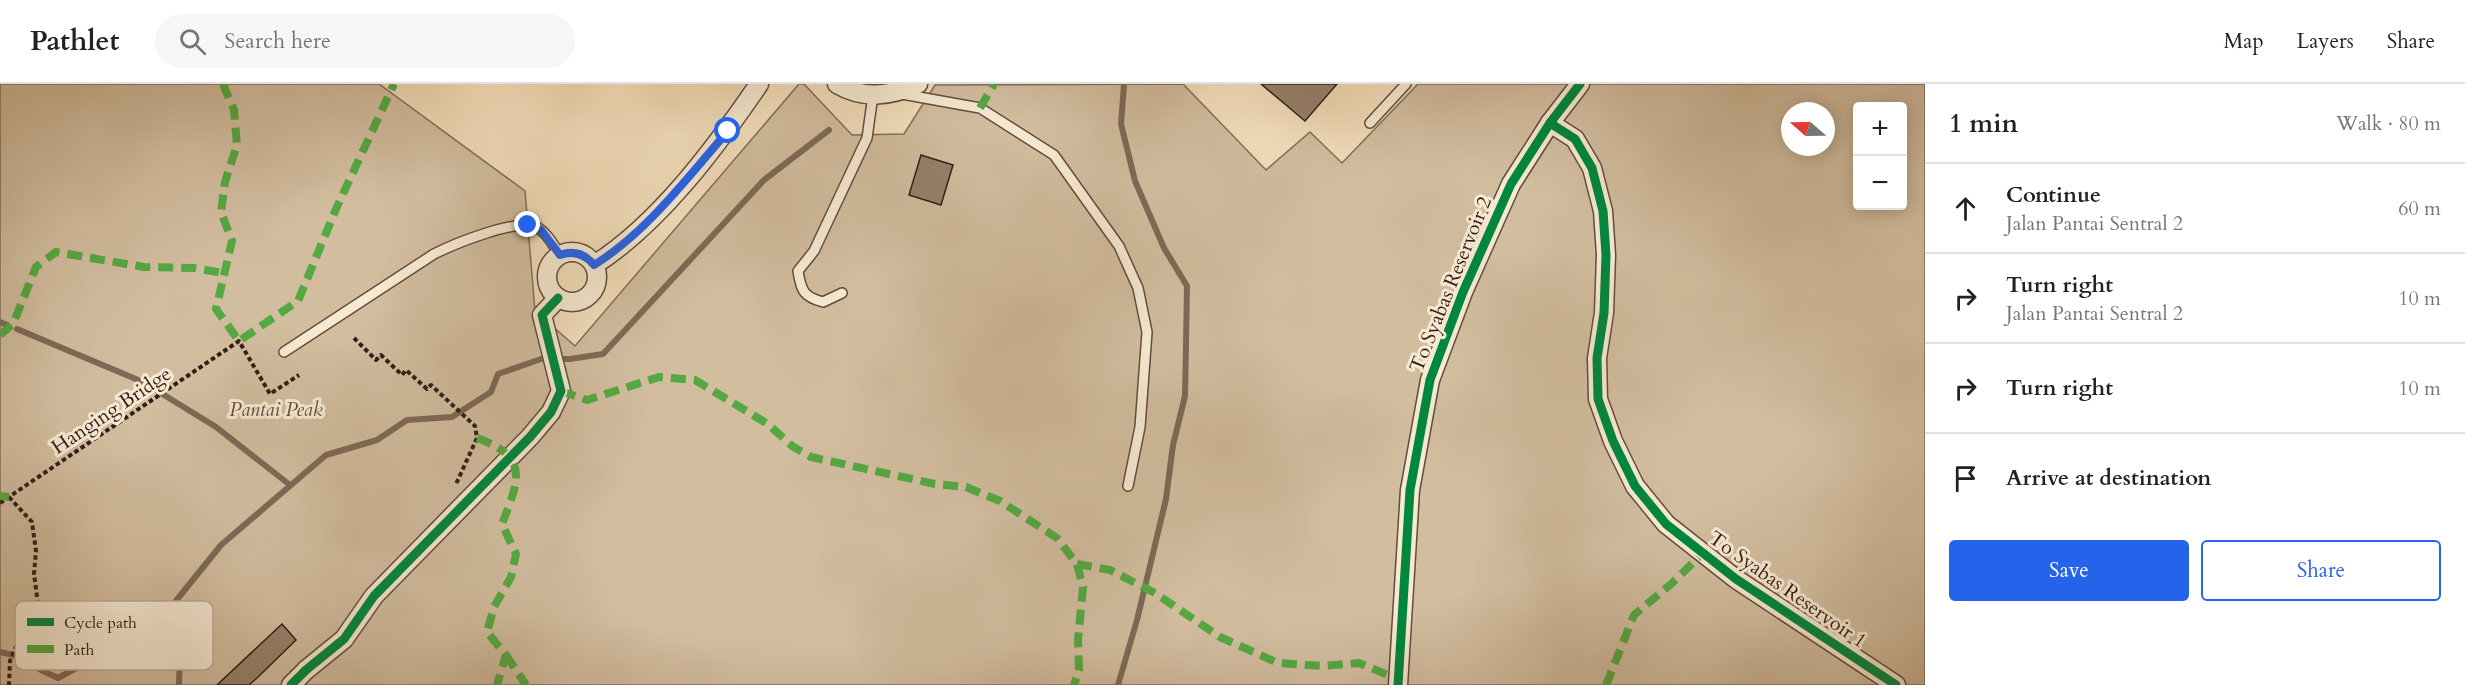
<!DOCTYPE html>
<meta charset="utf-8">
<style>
:root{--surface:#fff;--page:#f6f6f6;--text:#222;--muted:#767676;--line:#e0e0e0;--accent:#2563eb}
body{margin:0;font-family:Cardo,serif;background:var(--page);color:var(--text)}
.controls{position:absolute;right:18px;top:18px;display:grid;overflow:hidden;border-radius:6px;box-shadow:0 3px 15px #0003}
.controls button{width:54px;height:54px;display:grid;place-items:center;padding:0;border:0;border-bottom:2px solid var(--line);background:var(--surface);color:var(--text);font:30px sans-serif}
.compass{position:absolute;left:1781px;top:18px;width:54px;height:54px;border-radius:50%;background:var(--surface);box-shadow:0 3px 15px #0003;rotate:290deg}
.stop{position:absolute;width:18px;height:18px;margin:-14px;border:4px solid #2563eb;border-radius:50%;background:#fff}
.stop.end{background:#2563eb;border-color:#fff;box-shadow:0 2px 6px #0008}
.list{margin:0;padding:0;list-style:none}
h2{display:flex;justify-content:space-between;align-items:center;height:78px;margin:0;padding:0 24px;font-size:26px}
h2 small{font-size:20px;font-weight:400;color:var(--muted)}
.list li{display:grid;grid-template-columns:39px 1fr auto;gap:18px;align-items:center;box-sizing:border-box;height:90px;padding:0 24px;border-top:2px solid var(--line)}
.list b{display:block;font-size:22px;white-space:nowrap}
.list p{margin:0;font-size:20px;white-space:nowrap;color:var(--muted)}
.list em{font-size:20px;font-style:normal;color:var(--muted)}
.actions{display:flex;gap:12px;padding:18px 24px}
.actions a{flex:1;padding:14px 0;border:2px solid var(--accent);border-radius:6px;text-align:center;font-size:21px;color:var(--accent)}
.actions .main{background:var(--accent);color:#fff}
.icon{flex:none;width:33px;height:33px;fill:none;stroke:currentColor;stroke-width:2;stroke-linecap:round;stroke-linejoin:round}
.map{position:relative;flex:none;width:1925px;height:601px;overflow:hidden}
header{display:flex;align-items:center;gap:36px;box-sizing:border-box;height:84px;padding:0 30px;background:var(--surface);border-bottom:2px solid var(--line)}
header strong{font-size:28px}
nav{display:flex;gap:33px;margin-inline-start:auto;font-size:21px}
.search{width:420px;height:54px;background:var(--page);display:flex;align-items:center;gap:15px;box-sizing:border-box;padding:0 21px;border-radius:33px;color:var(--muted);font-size:22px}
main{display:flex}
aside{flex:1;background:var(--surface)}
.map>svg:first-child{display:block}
.green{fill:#d2bd9f;stroke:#826d5a;stroke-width:1.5;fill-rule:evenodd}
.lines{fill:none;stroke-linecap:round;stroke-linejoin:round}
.stream{stroke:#7e6957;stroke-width:6}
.building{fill:#96816c;stroke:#311d16;stroke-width:1.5}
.service-casing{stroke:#624d3f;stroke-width:12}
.minor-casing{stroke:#624d3f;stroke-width:21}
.path{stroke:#311d16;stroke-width:4;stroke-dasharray:4.5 3;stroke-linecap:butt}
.service{stroke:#f7ead3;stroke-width:9}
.minor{stroke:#f7ead3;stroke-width:18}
.quiet{stroke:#54a942;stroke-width:8;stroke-dasharray:15 8;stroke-linecap:butt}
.cycleway-casing{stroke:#f7ead3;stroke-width:13}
.cycleway{stroke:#00873e;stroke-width:9}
.route{stroke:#2563eb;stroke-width:8}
.labels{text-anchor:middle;stroke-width:6;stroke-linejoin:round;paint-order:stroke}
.street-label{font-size:20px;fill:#311d16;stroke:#f7ead3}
.park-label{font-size:20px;font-style:italic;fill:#614d3f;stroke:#f7ead3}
.key{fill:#f7ead3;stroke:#bcac9a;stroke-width:1.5}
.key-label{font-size:16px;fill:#311d16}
</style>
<header>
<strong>Pathlet</strong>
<div class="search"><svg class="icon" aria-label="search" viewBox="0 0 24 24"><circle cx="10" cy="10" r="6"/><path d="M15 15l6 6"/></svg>Search here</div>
<nav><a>Map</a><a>Layers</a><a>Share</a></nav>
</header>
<main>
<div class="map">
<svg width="1925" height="601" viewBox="0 0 1925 601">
<rect width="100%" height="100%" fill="#f3debb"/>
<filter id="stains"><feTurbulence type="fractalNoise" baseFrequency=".00333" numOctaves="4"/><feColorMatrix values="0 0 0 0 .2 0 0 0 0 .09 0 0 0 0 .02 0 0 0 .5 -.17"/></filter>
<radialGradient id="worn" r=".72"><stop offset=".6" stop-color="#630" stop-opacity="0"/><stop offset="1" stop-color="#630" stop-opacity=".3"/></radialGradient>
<path class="green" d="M 0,0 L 379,0 L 525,107 L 535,227 L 575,262 L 799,0 L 804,0 L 852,51 L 904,50 L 935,1 L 1183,0 L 1266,86 L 1310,48 L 1342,79 L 1418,0 L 1925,0 L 1925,601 L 0,601 ZM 1858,22 L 1902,22 L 1902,122 L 1858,122 ZM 1790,27 L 1826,27 L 1826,63 L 1790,63 Z"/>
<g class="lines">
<g class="stream">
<path d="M 0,238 L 7,241"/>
<path d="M 17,245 L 143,298 L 216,343 L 290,401"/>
<path d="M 171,523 L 180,565 L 179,601"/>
<path d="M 0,568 L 21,573 L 41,586 L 58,594 L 104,569 L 171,523 L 221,461 L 326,371 L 377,356 L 407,336 L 452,333 L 491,308 L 498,290 L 541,275 L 570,275 L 603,270 L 764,96 L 829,46"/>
<path d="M 1118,601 L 1137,536 L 1166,415 L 1173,361 L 1185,312 L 1186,261 L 1187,202 L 1164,164 L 1135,97 L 1121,40 L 1124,1"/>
</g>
</g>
<g class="building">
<path d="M 1261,0 L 1337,0 L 1305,37 Z"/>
<path d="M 921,71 L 953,81 L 941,121 L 909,111 Z"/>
<path d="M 282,540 L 296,556 L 257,594 L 249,601 L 217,601 Z"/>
</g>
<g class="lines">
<g class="service-casing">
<g id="service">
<path d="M 902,10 L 980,24 L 1054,71 L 1119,162 L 1138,204 L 1147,248 L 1140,343 L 1128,402"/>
<path d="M 1370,39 L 1406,0"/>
<path d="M 842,209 L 823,218 C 804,213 801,207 798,187 L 814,167 L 867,54 L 873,11"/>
<path d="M 284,268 L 434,170 C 454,160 517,134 536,143 C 547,148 554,162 560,171"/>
</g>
</g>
<g class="minor-casing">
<g id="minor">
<path d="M 837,0 C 864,16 890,12 918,0"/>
<path d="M 1550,39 L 1575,55 L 1592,84 L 1603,127 L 1606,171 L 1604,229 L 1597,274 L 1598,315 L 1613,357 L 1635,402 L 1666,440 L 1736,495 L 1896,601"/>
<circle cx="572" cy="193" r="25"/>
<path d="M 594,181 C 659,140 716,63 759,0"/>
<path d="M 291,601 L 306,586 L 344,555 L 374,512 L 530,353 L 551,328 L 561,307 L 542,231 L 558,214"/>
<path d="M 1398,601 L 1410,406 L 1430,296 L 1463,208 L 1511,100 L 1550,39 L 1580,0"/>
</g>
</g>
<g class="path">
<path d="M 354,254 L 376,276 L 381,271 L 402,291 L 406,286 L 427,305 L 431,301 L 475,342 L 477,354 L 456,400"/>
<path d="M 9,413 L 32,438 L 36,467 L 34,490 L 38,520 L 37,535 L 30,548 L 16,562 L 10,577 L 9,601"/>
<path d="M 0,419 L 239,257 L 270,310 L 299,291"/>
</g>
<use href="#service" class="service"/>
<use href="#minor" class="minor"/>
<g class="quiet">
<path d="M 223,0 L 234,26 L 237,61 L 225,98 L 221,128 L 232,157 L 216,225 L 239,257 L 298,217 L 336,125 L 394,0"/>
<path d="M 980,24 L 994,0"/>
<path d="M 0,251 L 13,240 L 36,183 L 56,168 L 144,183 L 194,184 L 223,189"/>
<path d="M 561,307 L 587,316 L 659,293 L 695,296 L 768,340 L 792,362 L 811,373 L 935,400 L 966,403 L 1000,417 L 1057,454 L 1077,480 L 1083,503 L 1078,556 L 1079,586 L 1074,601"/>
<path d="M 477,354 C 530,373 519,396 502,440 L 516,470 L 511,493 L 494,523 L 487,548 L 506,571 L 497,601"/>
<path d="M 0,412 L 9,413"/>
<path d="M 1077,480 L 1110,486 L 1155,509 L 1220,553 L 1278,579 L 1322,582 L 1359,579 L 1400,596"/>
<path d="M 506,571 L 526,601"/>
<path d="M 1606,601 L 1634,531 L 1670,501 L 1703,469"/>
</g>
<g class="cycleway-casing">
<g id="cycleway">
<path d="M 1550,39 L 1575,55 L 1592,84 L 1603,127 L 1606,171 L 1604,229 L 1597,274 L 1598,315 L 1613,357 L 1635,402 L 1666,440 L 1736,495 L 1896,601"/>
<path d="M 291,601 L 306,586 L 344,555 L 374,512 L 530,353 L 551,328 L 561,307 L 542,231 L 558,214"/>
<path d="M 1398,601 L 1410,406 L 1430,296 L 1463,208 L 1511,100 L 1550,39 L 1580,0"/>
</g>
</g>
<use href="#cycleway" class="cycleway"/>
</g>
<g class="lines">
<path class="route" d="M 528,141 L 541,146 L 560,171 C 574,166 585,170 594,181 C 647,148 687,94 728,47"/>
</g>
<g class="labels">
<g class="street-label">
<text transform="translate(1450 200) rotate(-68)" y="7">To Syabas Reservoir 2</text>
<text transform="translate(111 326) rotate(-34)" y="7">Hanging Bridge</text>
<text transform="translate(1788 505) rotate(35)" y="7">To Syabas Reservoir 1</text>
</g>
<g class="park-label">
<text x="276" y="332">Pantai Peak</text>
</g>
</g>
<rect x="15" y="517" width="198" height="69" rx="9" class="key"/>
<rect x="27" y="534" width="27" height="8" fill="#00873e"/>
<rect x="27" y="561" width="27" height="8" fill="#54a942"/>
<g class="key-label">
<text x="64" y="544">Cycle path</text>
<text x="64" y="571">Path</text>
</g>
<rect width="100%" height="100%" filter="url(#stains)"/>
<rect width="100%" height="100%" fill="url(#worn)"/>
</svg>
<div class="controls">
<button>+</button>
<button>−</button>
</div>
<svg class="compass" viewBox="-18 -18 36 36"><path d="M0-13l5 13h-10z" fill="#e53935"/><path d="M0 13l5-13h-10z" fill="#767676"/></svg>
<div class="stop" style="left:728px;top:47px"></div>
<div class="stop end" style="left:528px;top:141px"></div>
</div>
<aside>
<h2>1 min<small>Walk · 80 m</small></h2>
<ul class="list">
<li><svg class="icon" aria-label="ahead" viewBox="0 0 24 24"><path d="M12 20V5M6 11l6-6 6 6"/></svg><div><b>Continue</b><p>Jalan Pantai Sentral 2</p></div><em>60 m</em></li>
<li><svg class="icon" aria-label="right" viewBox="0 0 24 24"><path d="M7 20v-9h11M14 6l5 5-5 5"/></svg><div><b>Turn right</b><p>Jalan Pantai Sentral 2</p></div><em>10 m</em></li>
<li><svg class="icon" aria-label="right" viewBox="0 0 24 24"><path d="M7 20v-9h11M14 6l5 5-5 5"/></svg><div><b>Turn right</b></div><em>10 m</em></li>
<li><svg class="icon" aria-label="arrive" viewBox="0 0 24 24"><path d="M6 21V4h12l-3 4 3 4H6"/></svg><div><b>Arrive at destination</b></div></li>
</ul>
<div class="actions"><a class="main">Save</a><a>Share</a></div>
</aside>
</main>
